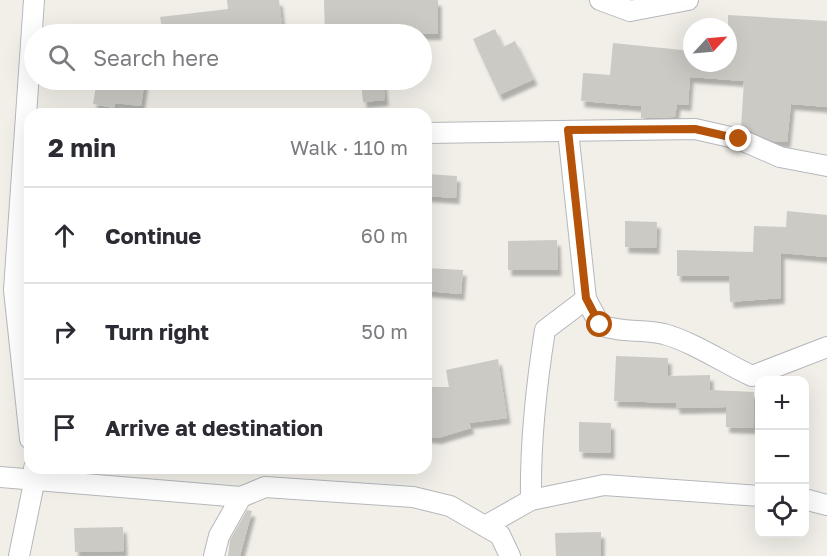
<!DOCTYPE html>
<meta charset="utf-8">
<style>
:root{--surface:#fff;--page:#f2f2f3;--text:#2b2b33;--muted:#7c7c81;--line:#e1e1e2}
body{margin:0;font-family:"Golos Text",sans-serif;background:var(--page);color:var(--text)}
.controls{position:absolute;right:18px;bottom:18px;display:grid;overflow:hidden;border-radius:12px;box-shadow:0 6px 24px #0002}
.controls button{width:54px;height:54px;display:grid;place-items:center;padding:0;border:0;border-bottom:2px solid var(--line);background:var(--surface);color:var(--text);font:30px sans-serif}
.compass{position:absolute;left:683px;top:18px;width:54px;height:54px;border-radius:50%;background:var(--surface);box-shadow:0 6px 24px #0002;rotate:64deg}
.stop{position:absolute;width:18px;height:18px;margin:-14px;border:4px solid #b45309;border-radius:50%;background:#fff}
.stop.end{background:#b45309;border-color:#fff;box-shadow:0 2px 6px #0008}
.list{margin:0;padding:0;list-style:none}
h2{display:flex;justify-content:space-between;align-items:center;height:78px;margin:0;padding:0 24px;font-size:26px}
h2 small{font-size:20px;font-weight:400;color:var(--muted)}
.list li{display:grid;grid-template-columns:39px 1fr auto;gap:18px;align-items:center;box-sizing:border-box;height:96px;padding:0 24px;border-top:2px solid var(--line)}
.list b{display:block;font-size:22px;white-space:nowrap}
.list em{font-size:20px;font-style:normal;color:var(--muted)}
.icon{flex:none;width:33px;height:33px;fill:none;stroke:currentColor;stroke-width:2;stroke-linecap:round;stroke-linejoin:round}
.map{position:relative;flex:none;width:827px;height:556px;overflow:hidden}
.search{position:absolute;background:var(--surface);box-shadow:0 6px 24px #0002;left:24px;top:24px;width:408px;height:66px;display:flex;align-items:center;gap:15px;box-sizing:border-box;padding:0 21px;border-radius:33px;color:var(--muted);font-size:22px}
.panel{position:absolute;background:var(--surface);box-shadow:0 6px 24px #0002;left:24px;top:108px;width:408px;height:366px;border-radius:18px}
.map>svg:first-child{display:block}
.building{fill:#cccac5;filter:url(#shadow)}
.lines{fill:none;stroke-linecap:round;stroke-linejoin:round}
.street-casing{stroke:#b5b8bc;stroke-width:22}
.street{stroke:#fff;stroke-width:20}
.route{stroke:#b45309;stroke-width:8}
</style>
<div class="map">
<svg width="827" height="556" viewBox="0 0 827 556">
<defs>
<filter id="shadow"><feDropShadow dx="3.5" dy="6" stdDeviation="1.5" flood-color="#0004"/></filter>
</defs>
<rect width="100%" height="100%" fill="#f1efe8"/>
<g class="building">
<path d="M 227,0 L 279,0 L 283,34 L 208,34 L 207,29 L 163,34 L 160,17 L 228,9 Z"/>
<path d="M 324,0 L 438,0 L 438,34 L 325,34 Z"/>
<path d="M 728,15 L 827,21 L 827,107 L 791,104 L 787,142 L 773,141 L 741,127 L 744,81 L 690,77 L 688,105 L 677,104 L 675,117 L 641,118 L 641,106 L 581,101 L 583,73 L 610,75 L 613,43 L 692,51 L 692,63 L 728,63 Z"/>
<path d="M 495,29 L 503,47 L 515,41 L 534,79 L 499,95 L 473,39 Z"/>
<path d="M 97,80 L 145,80 L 141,106 L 115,103 L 114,108 L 93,104 Z"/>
<path d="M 361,80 L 383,80 L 385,100 L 363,102 Z"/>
<path d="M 426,174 L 457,176 L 456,198 L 426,196 Z"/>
<path d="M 787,211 L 827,215 L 827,257 L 781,253 L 781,298 L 730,302 L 729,276 L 677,276 L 677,250 L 753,252 L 754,226 L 786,227 Z"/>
<path d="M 625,221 L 657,222 L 656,248 L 625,247 Z"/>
<path d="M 557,240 L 558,270 L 508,270 L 508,241 Z"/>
<path d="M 426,268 L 463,270 L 461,294 L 426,291 Z"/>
<path d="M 616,356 L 668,358 L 668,376 L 710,375 L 710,390 L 754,392 L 753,428 L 726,427 L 726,407 L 676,408 L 676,403 L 614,401 Z"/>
<path d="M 498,359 L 507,418 L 469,423 L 471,428 L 438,438 L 426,437 L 426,387 L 449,387 L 446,370 Z"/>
<path d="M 579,422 L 611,423 L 611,453 L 579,452 Z"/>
<path d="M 247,510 L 252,511 L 240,556 L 228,556 L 230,540 Z"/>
<path d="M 123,527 L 124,551 L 75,552 L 74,528 Z"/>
<path d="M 601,532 L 601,556 L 556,556 L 555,533 Z"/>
</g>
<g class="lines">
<g class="street-casing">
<g id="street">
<path d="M 600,0 L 630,11 L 688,0"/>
<path d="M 426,133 L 695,129 L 739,139 L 780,157 L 827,166"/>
<path d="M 586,299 L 600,325 C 621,333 643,329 664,334 C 693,342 724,363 752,376 L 827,347"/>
<path d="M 30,439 L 14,290 L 34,0"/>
<path d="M 0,477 L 241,497 L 265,487 L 413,497 L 450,506 L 500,535 L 510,556"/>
<path d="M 804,499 L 827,505"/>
<path d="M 531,500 C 530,443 536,387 545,330 L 586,299 L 568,131"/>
<path d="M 485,526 L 531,500 L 604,485 L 760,496"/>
<path d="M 19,556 L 35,478 L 34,468"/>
<path d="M 214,556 L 219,536 L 241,497"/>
</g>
</g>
<use href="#street" class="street"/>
</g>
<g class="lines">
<path class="route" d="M 600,325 L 586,298 L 568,130 L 695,129 L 739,139"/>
</g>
</svg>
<div class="controls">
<button>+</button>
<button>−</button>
<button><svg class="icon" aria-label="locate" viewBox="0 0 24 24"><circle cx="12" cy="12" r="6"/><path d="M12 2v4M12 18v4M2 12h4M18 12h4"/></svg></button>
</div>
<svg class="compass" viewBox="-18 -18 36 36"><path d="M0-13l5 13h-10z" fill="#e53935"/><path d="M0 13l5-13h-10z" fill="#7c7c81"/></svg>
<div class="stop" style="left:600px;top:325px"></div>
<div class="stop end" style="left:739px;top:139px"></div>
<div class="search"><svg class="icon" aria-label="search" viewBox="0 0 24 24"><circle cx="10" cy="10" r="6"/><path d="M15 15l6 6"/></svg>Search here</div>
<section class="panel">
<h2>2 min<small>Walk · 110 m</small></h2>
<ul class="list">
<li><svg class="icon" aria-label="ahead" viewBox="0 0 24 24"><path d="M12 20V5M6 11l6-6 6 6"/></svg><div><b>Continue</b></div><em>60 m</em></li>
<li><svg class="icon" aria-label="right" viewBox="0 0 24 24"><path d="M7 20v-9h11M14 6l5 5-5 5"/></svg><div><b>Turn right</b></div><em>50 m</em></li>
<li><svg class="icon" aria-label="arrive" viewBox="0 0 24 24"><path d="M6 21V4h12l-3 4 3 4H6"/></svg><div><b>Arrive at destination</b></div></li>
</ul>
</section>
</div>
